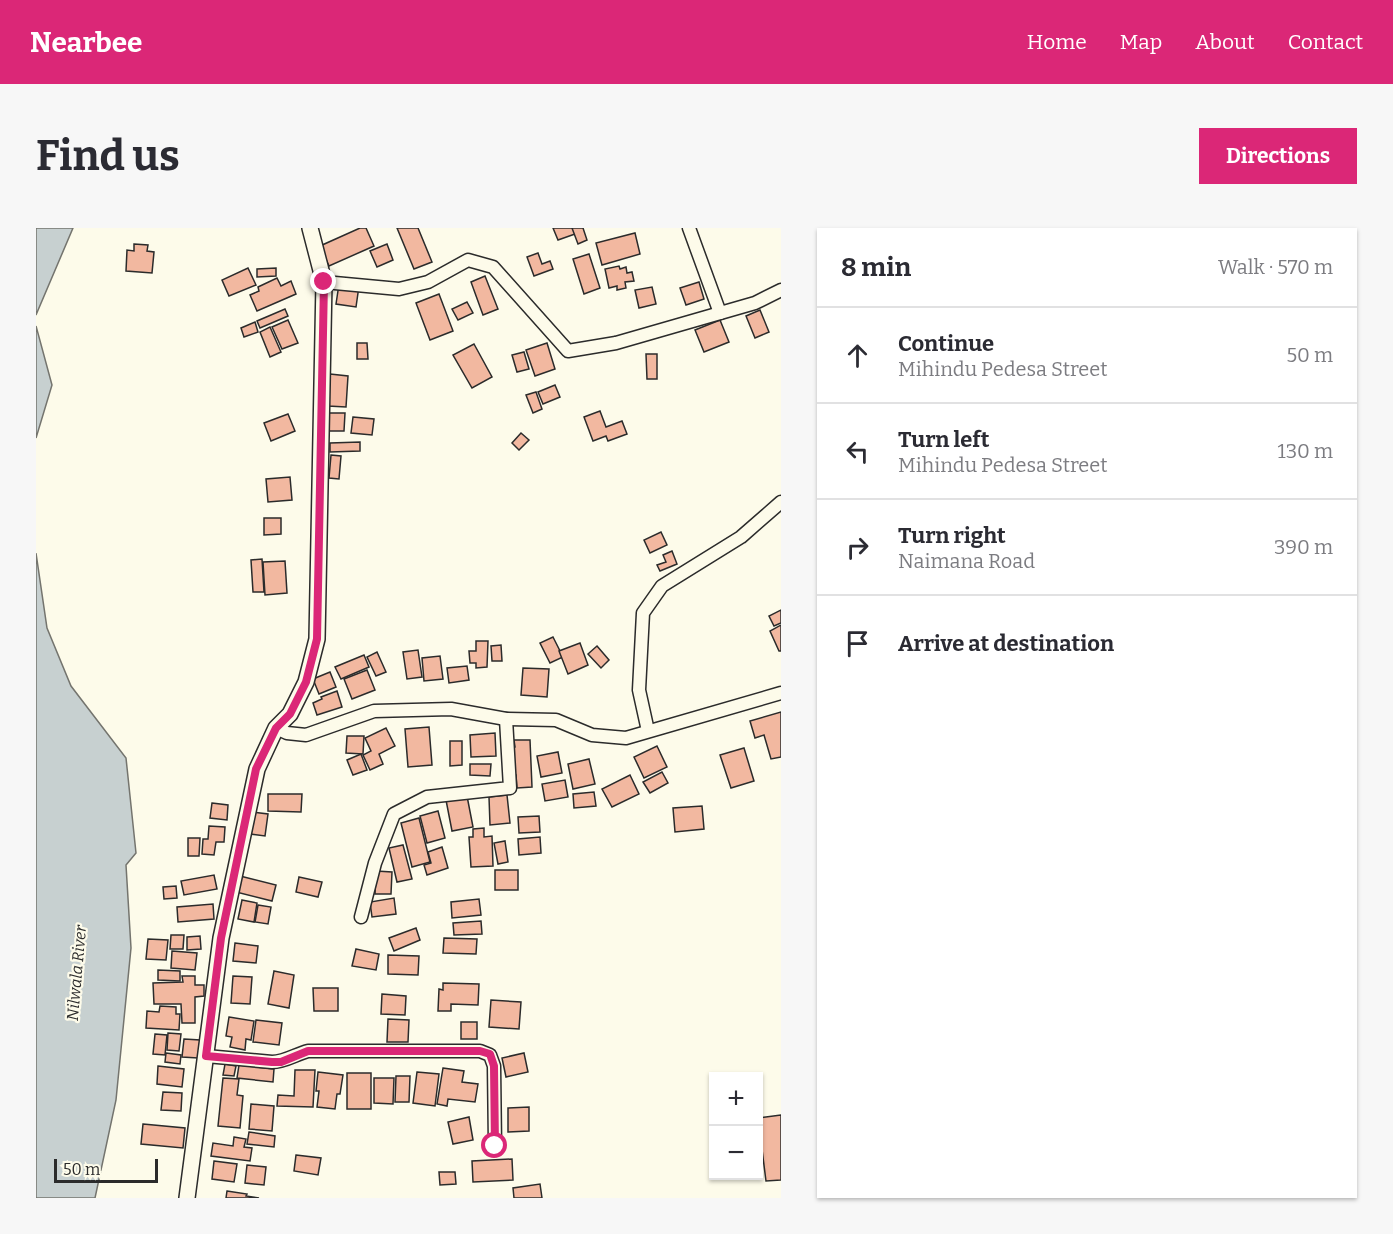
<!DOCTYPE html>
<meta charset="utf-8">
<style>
:root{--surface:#fff;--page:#f7f7f7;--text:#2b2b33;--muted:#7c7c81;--line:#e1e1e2;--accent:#db2777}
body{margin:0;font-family:Bitter,serif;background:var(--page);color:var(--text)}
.controls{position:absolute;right:18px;bottom:18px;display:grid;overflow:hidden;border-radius:0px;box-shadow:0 2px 4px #0004}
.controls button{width:54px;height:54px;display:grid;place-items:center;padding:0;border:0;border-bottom:2px solid var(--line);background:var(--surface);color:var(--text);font:30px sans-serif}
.scale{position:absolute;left:18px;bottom:15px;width:104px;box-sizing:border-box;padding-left:6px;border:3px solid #2b2b2b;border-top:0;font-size:16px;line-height:21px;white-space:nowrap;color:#2b2b2b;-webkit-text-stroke:4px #fdfbea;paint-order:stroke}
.stop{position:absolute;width:18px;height:18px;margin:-14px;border:4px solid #db2777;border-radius:50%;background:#fff}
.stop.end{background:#db2777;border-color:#fff;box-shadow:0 2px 6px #0008}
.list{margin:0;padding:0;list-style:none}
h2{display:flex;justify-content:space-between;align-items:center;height:78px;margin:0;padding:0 24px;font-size:26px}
h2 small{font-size:20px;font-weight:400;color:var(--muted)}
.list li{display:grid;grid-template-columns:39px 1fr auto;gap:18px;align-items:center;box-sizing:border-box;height:96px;padding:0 24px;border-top:2px solid var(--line)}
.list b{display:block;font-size:22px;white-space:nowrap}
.list p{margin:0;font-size:20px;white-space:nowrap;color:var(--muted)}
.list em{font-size:20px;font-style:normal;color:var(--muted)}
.icon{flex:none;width:33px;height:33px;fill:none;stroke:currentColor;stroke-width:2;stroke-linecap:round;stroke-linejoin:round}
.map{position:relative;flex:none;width:745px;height:970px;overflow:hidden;border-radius:0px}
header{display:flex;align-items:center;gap:36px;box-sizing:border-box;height:84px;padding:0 30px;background:var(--accent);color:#fff}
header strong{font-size:28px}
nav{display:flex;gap:33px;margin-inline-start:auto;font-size:21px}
.intro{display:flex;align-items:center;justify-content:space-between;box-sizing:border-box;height:144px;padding:0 36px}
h1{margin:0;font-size:42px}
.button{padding:15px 27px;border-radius:0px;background:var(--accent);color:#fff;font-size:21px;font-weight:700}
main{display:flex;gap:36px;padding:0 36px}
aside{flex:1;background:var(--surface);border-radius:0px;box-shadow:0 2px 4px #0004}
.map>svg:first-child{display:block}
.water{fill:#c7d0d0;stroke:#74746e;stroke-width:1.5}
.building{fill:#f2b8a0;stroke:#2b2b2b;stroke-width:1.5}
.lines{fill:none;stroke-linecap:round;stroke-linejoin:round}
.minor-casing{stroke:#2b2b2b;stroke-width:15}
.tertiary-casing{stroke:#2b2b2b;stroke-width:18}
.minor{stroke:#fdfbea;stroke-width:12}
.tertiary{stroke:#fdfbea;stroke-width:15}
.route{stroke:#db2777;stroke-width:8}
.labels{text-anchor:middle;stroke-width:4.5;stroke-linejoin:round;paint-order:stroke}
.water-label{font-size:16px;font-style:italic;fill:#2b2b2b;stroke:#fdfbea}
</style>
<header>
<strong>Nearbee</strong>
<nav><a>Home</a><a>Map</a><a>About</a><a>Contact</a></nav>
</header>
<div class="intro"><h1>Find us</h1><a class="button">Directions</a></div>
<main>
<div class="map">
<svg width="745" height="970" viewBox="0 0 745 970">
<rect width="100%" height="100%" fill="#fdfbea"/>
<g class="water">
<path d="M 0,0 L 37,0 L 0,87 Z"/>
<path d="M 0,98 L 16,157 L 0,210 Z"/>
<path d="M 0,325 L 11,400 L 35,458 L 90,530 L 100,625 L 90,637 L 95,720 L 80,872 L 59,970 L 0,970 Z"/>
</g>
<g class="building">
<path d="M 324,0 L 330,0 L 338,18 L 293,38 L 284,18 Z"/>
<path d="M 361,0 L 382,0 L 396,34 L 378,41 Z"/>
<path d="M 517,0 L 537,0 L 539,6 L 522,12 Z"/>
<path d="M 536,0 L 547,0 L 551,12 L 542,16 Z"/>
<path d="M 599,5 L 604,26 L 566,37 L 560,15 Z"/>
<path d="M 98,16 L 112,17 L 111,23 L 118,24 L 116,45 L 90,43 L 91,22 L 98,23 Z"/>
<path d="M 351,16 L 357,32 L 341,39 L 334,23 Z"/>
<path d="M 502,25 L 506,36 L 514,33 L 517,41 L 498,48 L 491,29 Z"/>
<path d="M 553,26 L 564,60 L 548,66 L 537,31 Z"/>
<path d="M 583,38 L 584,41 L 590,39 L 591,45 L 596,44 L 598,53 L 589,54 L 590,60 L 581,62 L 581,58 L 573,60 L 569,41 Z"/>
<path d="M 212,40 L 220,57 L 193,68 L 186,52 Z"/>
<path d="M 240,40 L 240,48 L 221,49 L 221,41 Z"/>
<path d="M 449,48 L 462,81 L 447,87 L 435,54 Z"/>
<path d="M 241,50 L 245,58 L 255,53 L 260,66 L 221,83 L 214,67 L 223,63 L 222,59 Z"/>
<path d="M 663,54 L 668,71 L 650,77 L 644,60 Z"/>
<path d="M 303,56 L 323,58 L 320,79 L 300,76 Z"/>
<path d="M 616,59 L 620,76 L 603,80 L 599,62 Z"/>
<path d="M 403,66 L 417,103 L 394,112 L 380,75 Z"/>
<path d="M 431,74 L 437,85 L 422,92 L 416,81 Z"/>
<path d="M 249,81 L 252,88 L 224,100 L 221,93 Z"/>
<path d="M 724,82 L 733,104 L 719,110 L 710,88 Z"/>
<path d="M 252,92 L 262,115 L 246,121 L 236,99 Z"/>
<path d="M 684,92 L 693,114 L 668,124 L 659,102 Z"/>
<path d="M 219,94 L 222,104 L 208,109 L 205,100 Z"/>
<path d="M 234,99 L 245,124 L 234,129 L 224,104 Z"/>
<path d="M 321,115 L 331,115 L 332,131 L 321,131 Z"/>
<path d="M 511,115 L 519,141 L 499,148 L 490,122 Z"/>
<path d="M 438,116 L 456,149 L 436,160 L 417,127 Z"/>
<path d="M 488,124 L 493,141 L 481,144 L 476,127 Z"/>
<path d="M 610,126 L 621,126 L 621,151 L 611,151 Z"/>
<path d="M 294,146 L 312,148 L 310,179 L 292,178 Z"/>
<path d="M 519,157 L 524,169 L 507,176 L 502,164 Z"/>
<path d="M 500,164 L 506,181 L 497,185 L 490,167 Z"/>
<path d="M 564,183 L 570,199 L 586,193 L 591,206 L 572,213 L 570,208 L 557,213 L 548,189 Z"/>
<path d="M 293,185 L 309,185 L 308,203 L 293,203 Z"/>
<path d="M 252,186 L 259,203 L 235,213 L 228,195 Z"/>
<path d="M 317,189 L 338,191 L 336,207 L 315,205 Z"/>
<path d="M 485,205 L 493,212 L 483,222 L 476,215 Z"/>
<path d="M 324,214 L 324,223 L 294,224 L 294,215 Z"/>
<path d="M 295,227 L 305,228 L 303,251 L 293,250 Z"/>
<path d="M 254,249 L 256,272 L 232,274 L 230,251 Z"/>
<path d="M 228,290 L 245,290 L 245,306 L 228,307 Z"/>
<path d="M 625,304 L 631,317 L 614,325 L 608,312 Z"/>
<path d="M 636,323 L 641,336 L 624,343 L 621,337 L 630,334 L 627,327 Z"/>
<path d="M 226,331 L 228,364 L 217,364 L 215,332 Z"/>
<path d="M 249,333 L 251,365 L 229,367 L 227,334 Z"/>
<path d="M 745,382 L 745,395 L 738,398 L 733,388 Z"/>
<path d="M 745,397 L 745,423 L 743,423 L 734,403 Z"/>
<path d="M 517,409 L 527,429 L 514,435 L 504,415 Z"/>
<path d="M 440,413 L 452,413 L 451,439 L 440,440 L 440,435 L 434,435 L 433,423 L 440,423 Z"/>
<path d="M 544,415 L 552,437 L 532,446 L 523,423 Z"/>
<path d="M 465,417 L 466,433 L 456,433 L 455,418 Z"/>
<path d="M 561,418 L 573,432 L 565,440 L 552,426 Z"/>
<path d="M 382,422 L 386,449 L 371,451 L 367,424 Z"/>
<path d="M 341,424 L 350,444 L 340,448 L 331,429 Z"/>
<path d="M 328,427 L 333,439 L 305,451 L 299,439 Z"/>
<path d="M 404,428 L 407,451 L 388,453 L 386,430 Z"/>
<path d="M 431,438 L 433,452 L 413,455 L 411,440 Z"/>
<path d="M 487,440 L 513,441 L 511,469 L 485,467 Z"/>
<path d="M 331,442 L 339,462 L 316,471 L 308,451 Z"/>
<path d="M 294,444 L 300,459 L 283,466 L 277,451 Z"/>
<path d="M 301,463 L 306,479 L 281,487 L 277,475 L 286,471 L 285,469 Z"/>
<path d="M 745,484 L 745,529 L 735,531 L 728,507 L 719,510 L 714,493 Z"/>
<path d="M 393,499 L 396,537 L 372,539 L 369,501 Z"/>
<path d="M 350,500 L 359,518 L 343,526 L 347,536 L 334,542 L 327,527 L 335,523 L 329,510 Z"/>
<path d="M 459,505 L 460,528 L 435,529 L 434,507 Z"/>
<path d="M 311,508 L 328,508 L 327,526 L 310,525 Z"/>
<path d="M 478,512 L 494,512 L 496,559 L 481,560 L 480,547 L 478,547 L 476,520 L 479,519 Z"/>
<path d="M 414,513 L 426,513 L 426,537 L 414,538 Z"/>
<path d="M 621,518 L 631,539 L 608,550 L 598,529 Z"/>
<path d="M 708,520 L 718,553 L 695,560 L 684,527 Z"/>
<path d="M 522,524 L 526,545 L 505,549 L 501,528 Z"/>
<path d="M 325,526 L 331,542 L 317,547 L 311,532 Z"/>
<path d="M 553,531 L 559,556 L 537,561 L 532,536 Z"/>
<path d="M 434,536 L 455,536 L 454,548 L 434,547 Z"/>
<path d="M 626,544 L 632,555 L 614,565 L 607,554 Z"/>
<path d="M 594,547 L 603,566 L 576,579 L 566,561 Z"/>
<path d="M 529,552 L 532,569 L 509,573 L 506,556 Z"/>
<path d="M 558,564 L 560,578 L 538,580 L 537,566 Z"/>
<path d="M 232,566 L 266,566 L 265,584 L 232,583 Z"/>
<path d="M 471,567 L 474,595 L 454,597 L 453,569 Z"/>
<path d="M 431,568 L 437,599 L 416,603 L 410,572 Z"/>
<path d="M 176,575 L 192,577 L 191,592 L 174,590 Z"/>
<path d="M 666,578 L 668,601 L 639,604 L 637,580 Z"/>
<path d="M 402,583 L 409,610 L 391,615 L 384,588 Z"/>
<path d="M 217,584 L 232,586 L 229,608 L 214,606 Z"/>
<path d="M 503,588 L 504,604 L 483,605 L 482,589 Z"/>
<path d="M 383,590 L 394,634 L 376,639 L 365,595 Z"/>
<path d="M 173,598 L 189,599 L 188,614 L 180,614 L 178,627 L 166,626 L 167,611 L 172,611 Z"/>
<path d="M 448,600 L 448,609 L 456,608 L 457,638 L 435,639 L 433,609 L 437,609 L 437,601 Z"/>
<path d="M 504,609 L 505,625 L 483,627 L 482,611 Z"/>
<path d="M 152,610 L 164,610 L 163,628 L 152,628 Z"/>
<path d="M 469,613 L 472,634 L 462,636 L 458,615 Z"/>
<path d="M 367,617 L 376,651 L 361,654 L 353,620 Z"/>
<path d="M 406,619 L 412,640 L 391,647 L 388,637 L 395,635 L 392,624 Z"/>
<rect x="459" y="642" width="23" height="20"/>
<path d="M 340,643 L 356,644 L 355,666 L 339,666 Z"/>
<path d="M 178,647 L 181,661 L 148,667 L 145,653 Z"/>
<path d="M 204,648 L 240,657 L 236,673 L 200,664 Z"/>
<path d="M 263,649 L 286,654 L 282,669 L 260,664 Z"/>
<path d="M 140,658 L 141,670 L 128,671 L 127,659 Z"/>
<path d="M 358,670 L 360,686 L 336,689 L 334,674 Z"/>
<path d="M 443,671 L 445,687 L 416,690 L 415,674 Z"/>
<path d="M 206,672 L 221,675 L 218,694 L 202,691 Z"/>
<path d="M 177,676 L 178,691 L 142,694 L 141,679 Z"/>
<path d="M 222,677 L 235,679 L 232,696 L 219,694 Z"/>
<path d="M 445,693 L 446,706 L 418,707 L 417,695 Z"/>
<path d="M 380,700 L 384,712 L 358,723 L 353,710 Z"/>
<path d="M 135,707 L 148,707 L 147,721 L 134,721 Z"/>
<path d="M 164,708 L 165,721 L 151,722 L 151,709 Z"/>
<path d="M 408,710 L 441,711 L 440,726 L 407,725 Z"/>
<path d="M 112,711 L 132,712 L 130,732 L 110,731 Z"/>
<path d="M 199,715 L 222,718 L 220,735 L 197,733 Z"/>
<path d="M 320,721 L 343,726 L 340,742 L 316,738 Z"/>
<path d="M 136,723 L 161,725 L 159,742 L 135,740 Z"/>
<path d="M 352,727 L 383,728 L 382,747 L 352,746 Z"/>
<path d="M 122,742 L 144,743 L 144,753 L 122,752 Z"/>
<path d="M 238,743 L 258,747 L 253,780 L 232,776 Z"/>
<path d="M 146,748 L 159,748 L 159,757 L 168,757 L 168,768 L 159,769 L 159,795 L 146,795 L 145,776 L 118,776 L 117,755 L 147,754 Z"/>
<path d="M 197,748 L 216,749 L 214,776 L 195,775 Z"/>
<path d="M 407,755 L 443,756 L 442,777 L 415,776 L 415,783 L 402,783 L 403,761 L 407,762 Z"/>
<path d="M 277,760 L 302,760 L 302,783 L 278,783 Z"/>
<path d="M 346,766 L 370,768 L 369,787 L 345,786 Z"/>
<path d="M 455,772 L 485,774 L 483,801 L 453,799 Z"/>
<path d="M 124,778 L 140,779 L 140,786 L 144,786 L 143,802 L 110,800 L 111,783 L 123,784 Z"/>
<path d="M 193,789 L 218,793 L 215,812 L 210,811 L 209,822 L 194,819 L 196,809 L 190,808 Z"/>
<path d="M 352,791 L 373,792 L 372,814 L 351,814 Z"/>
<path d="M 220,792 L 246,795 L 243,817 L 217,814 Z"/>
<rect x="425" y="794" width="16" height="17"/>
<path d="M 132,805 L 145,806 L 143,823 L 131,822 Z"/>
<path d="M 119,806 L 131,807 L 129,827 L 117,826 Z"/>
<path d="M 148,811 L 164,812 L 162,830 L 146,829 Z"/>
<path d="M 130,825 L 145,827 L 144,836 L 129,834 Z"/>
<path d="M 488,825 L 492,844 L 470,849 L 466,830 Z"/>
<path d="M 189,836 L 200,838 L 198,848 L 187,847 Z"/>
<path d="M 203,837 L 238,841 L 237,854 L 201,850 Z"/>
<path d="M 122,838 L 148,841 L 146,859 L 121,856 Z"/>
<path d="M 407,840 L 428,843 L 426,854 L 442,856 L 439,874 L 412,871 L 411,878 L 401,876 Z"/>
<path d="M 259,842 L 279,842 L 277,879 L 241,878 L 242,867 L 258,868 Z"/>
<path d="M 282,844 L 307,847 L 304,866 L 301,866 L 299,881 L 281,879 L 283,863 L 280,863 Z"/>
<path d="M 381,844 L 403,846 L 399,878 L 377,875 Z"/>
<rect x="311" y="845" width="24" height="36"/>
<path d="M 360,848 L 374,848 L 373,874 L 359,874 Z"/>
<path d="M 187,850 L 203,851 L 201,867 L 207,868 L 204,900 L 182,898 Z"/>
<path d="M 338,850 L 358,850 L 357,876 L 338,875 Z"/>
<path d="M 127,864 L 146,865 L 145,883 L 125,882 Z"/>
<path d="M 215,876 L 238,878 L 236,903 L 213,901 Z"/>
<path d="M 493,879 L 493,903 L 472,904 L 472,880 Z"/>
<path d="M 745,887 L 745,952 L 730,953 L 722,890 Z"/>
<path d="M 433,889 L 437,912 L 417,916 L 412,894 Z"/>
<path d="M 107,896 L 149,900 L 147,920 L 105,916 Z"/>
<path d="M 213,904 L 239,908 L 238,919 L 211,916 Z"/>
<path d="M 198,909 L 210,911 L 208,919 L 216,920 L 214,933 L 175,928 L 177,915 L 197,918 Z"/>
<path d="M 260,927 L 285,930 L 282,947 L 258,943 Z"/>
<path d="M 476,931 L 477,952 L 437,954 L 436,933 Z"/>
<path d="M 178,933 L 201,936 L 198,954 L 176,951 Z"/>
<path d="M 211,937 L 230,939 L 228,957 L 209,955 Z"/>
<path d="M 403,944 L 419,944 L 420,956 L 404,957 Z"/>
<path d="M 504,956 L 506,970 L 478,970 L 477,960 Z"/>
<path d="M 191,963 L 211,966 L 210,968 L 223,970 L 190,970 Z"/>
</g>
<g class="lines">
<g class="minor-casing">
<g id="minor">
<path d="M 653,0 L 684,85"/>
<path d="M 288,54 L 363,61 L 392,54 L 432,32 L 457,39 L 532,123 L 580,115 L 719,75 L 745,62"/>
<path d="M 240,500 L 251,505 L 270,507 L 338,483 L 415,481 L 470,491 L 520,492 L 556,507 L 590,510 L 745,465"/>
<path d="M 612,503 L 603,462 L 607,385 L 626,358 L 705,309 L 745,274"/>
<path d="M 325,689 L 339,635 L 358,586 L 391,569 L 474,560 L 470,491"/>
<path d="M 170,828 L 236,834 C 249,834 260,826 272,823 L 444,823 L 454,827 L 458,838 L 459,918"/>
</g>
</g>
<g class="tertiary-casing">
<path id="tertiary" d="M 151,970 L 185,710 L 221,541 L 240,500 L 254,486 L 270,454 L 281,411 L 288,54 L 274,0"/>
</g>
<use href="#minor" class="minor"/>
<use href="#tertiary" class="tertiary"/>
</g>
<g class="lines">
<path class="route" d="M 288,54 L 281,411 L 270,454 L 254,486 L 240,500 L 220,541 L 185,710 L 170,828 L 236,834 L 245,834 L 272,823 L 444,823 L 454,826 L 458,838 L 459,918"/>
</g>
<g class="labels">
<g class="water-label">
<text transform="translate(40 745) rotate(-85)" y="6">Nilwala River</text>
</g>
</g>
</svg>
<div class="controls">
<button>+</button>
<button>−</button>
</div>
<div class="scale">50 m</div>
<div class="stop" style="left:459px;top:918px"></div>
<div class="stop end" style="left:288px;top:54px"></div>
</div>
<aside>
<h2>8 min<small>Walk · 570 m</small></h2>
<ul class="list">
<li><svg class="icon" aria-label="ahead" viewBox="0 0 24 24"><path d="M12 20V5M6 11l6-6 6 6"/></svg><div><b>Continue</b><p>Mihindu Pedesa Street</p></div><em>50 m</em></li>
<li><svg class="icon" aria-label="left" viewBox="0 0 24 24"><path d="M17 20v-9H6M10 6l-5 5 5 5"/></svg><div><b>Turn left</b><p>Mihindu Pedesa Street</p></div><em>130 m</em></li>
<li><svg class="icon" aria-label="right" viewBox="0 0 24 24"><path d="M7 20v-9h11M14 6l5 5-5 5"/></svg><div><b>Turn right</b><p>Naimana Road</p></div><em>390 m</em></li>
<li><svg class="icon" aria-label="arrive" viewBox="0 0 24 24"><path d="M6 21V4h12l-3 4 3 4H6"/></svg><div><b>Arrive at destination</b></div></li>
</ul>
</aside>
</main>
